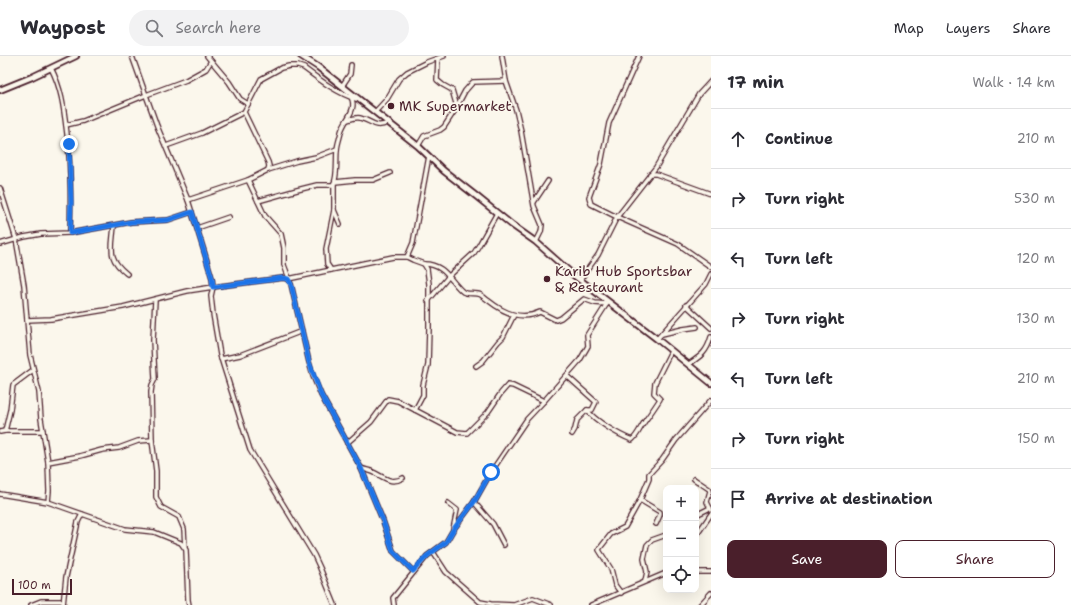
<!DOCTYPE html>
<meta charset="utf-8">
<style>
:root{--surface:#fff;--page:#f2f2f3;--text:#2b2b33;--muted:#7c7c81;--line:#e1e1e2;--accent:#4a1f2b}
body{margin:0;font-family:"Shantell Sans",sans-serif;background:var(--page);color:var(--text)}
.controls{position:absolute;right:12px;bottom:12px;display:grid;overflow:hidden;border-radius:8px;box-shadow:0 4px 16px #0002}
.controls button{width:36px;height:36px;display:grid;place-items:center;padding:0;border:0;border-bottom:1px solid var(--line);background:var(--surface);color:var(--text);font:20px sans-serif}
.scale{position:absolute;left:12px;bottom:10px;width:60px;box-sizing:border-box;padding-left:4px;border:2px solid #4a1f2b;border-top:0;font-size:11px;line-height:14px;white-space:nowrap;color:#4a1f2b;-webkit-text-stroke:3px #fbf7ec;paint-order:stroke}
.stop{position:absolute;width:12px;height:12px;margin:-9px;border:3px solid #1a73e8;border-radius:50%;background:#fff}
.stop.end{background:#1a73e8;border-color:#fff;box-shadow:0 1px 4px #0008}
.list{margin:0;padding:0;list-style:none}
h2{display:flex;justify-content:space-between;align-items:center;height:52px;margin:0;padding:0 16px;font-size:17px}
h2 small{font-size:13px;font-weight:400;color:var(--muted)}
.list li{display:grid;grid-template-columns:26px 1fr auto;gap:12px;align-items:center;box-sizing:border-box;height:60px;padding:0 16px;border-top:1px solid var(--line)}
.list b{display:block;font-size:15px;white-space:nowrap}
.list em{font-size:13px;font-style:normal;color:var(--muted)}
.actions{display:flex;gap:8px;padding:12px 16px}
.actions a{flex:1;padding:9px 0;border:1px solid var(--accent);border-radius:8px;text-align:center;font-size:14px;color:var(--accent)}
.actions .main{background:var(--accent);color:#fff}
.icon{flex:none;width:22px;height:22px;fill:none;stroke:currentColor;stroke-width:2;stroke-linecap:round;stroke-linejoin:round}
.map{position:relative;flex:none;width:711px;height:549px;overflow:hidden}
header{display:flex;align-items:center;gap:24px;box-sizing:border-box;height:56px;padding:0 20px;background:var(--surface);border-bottom:1px solid var(--line)}
header strong{font-size:19px}
nav{display:flex;gap:22px;margin-inline-start:auto;font-size:14px}
.search{width:280px;height:36px;background:var(--page);display:flex;align-items:center;gap:10px;box-sizing:border-box;padding:0 14px;border-radius:22px;color:var(--muted);font-size:15px}
main{display:flex}
aside{flex:1;background:var(--surface)}
.map>svg:first-child{display:block}
.lines{fill:none;stroke-linecap:round;stroke-linejoin:round}
.minor-casing{stroke:#4a1f2b;stroke-width:6}
.secondary-casing{stroke:#4a1f2b;stroke-width:8}
.minor{stroke:#fbf7ec;stroke-width:3.5}
.secondary{stroke:#fbf7ec;stroke-width:4.5}
.route{stroke:#1a73e8;stroke-width:5}
.poi-dot{fill:#4a1f2b;stroke:#fbf7ec;stroke-width:1.5}
.labels{text-anchor:middle;stroke-width:3.5;stroke-linejoin:round;paint-order:stroke}
.poi-label{font-size:14px;fill:#4a1f2b;stroke:#fbf7ec;text-anchor:start}
</style>
<header>
<strong>Waypost</strong>
<div class="search"><svg class="icon" aria-label="search" viewBox="0 0 24 24"><circle cx="10" cy="10" r="6"/><path d="M15 15l6 6"/></svg>Search here</div>
<nav><a>Map</a><a>Layers</a><a>Share</a></nav>
</header>
<main>
<div class="map">
<svg width="711" height="549" viewBox="0 0 711 549">
<rect width="100%" height="100%" fill="#fbf7ec"/>
<filter id="ink" filterUnits="userSpaceOnUse"><feTurbulence type="fractalNoise" baseFrequency=".025" numOctaves="2"/><feDisplacementMap in="SourceGraphic" scale="8" xChannelSelector="R" yChannelSelector="G"/><feConvolveMatrix kernelMatrix="1 2 1 2 8 2 1 2 1" color-interpolation-filters="sRGB"/></filter>
<g filter="url(#ink)">
<g class="lines">
<g class="minor-casing">
<g id="minor">
<path d="M 132,0 L 157,70 L 188,144 L 204,195 L 212,222 L 213,231 L 211,240 L 213,258 L 220,299 L 250,394 L 314,499 L 320,512 L 335,549"/>
<path d="M 207,0 L 229,26 L 240,43 L 248,48"/>
<path d="M 502,0 L 506,25 L 516,54 L 521,75 L 534,150 L 542,169 L 541,176 L 536,186"/>
<path d="M 639,0 L 609,67 L 601,108 L 589,141 L 591,148 L 617,161 L 678,188 L 711,211"/>
<path d="M 51,12 C 62,33 64,54 67,78 C 71,111 71,143 70,177"/>
<path d="M 342,30 L 350,18 L 351,9"/>
<path d="M 457,50 L 465,35 L 473,26 L 506,25"/>
<path d="M 375,56 L 387,43 L 399,23 L 407,16 L 427,6 L 444,0"/>
<path d="M 347,64 C 351,63 356,61 360,62 C 373,65 374,73 388,67"/>
<path d="M 66,69 L 83,65 L 146,39 L 186,24 L 206,13 L 211,5"/>
<path d="M 166,90 L 202,77 L 244,56"/>
<path d="M 418,90 L 424,80 L 440,74 L 444,71 L 457,51 L 452,34 L 443,29 L 437,24 L 438,3"/>
<path d="M 268,114 L 269,110 L 268,106 L 244,56 L 261,23 L 281,12 L 289,10 L 298,10 L 304,12 C 320,24 337,37 356,43"/>
<path d="M 650,118 L 656,118 L 711,138"/>
<path d="M 248,124 L 265,160 L 281,178 L 284,192 L 284,209 L 289,222"/>
<path d="M 335,126 L 355,124 L 373,124 L 390,117"/>
<path d="M 334,128 L 334,154 L 340,168"/>
<path d="M 0,132 L 16,183 L 24,229 L 30,299 L 39,336 L 41,363 L 48,406 L 49,435 L 48,446"/>
<path d="M 188,144 L 248,124 L 268,114 L 297,105 L 316,101 L 337,93"/>
<path d="M 258,145 L 297,134 L 317,129 L 333,129 C 338,122 336,104 337,95 C 337,89 340,82 341,76 C 344,64 358,54 351,41"/>
<path d="M 534,146 L 548,125"/>
<path d="M 114,170 C 112,194 107,202 127,218"/>
<path d="M 197,172 L 229,161"/>
<path d="M 0,188 L 24,181 L 41,178 L 70,177 L 131,166 L 168,164 L 192,156"/>
<path d="M 407,201 L 413,187 L 429,100"/>
<path d="M 424,208 C 445,208 450,225 463,236 C 468,239 476,236 481,239 C 484,241 486,243 489,245 C 504,257 521,265 540,256 L 556,264 L 561,262 L 584,243 L 595,247 L 607,248"/>
<path d="M 331,214 L 327,208 L 326,193 L 334,154"/>
<path d="M 288,223 L 393,201 L 407,201 L 413,204 L 424,208 L 427,213 L 429,228 L 429,272 L 428,309 L 423,329 L 423,339 L 415,354"/>
<path d="M 580,224 L 598,199 L 617,161 L 656,111 L 699,38 L 711,25"/>
<path d="M 155,244 L 153,284 L 155,323 L 152,329 L 151,336 L 152,384 L 156,415 L 156,441 L 161,451 L 179,461 L 184,473 L 185,491"/>
<path d="M 428,245 L 449,220 L 474,197 L 479,189 L 497,157"/>
<path d="M 686,249 L 711,272"/>
<path d="M 27,264 L 51,263 L 123,251 L 187,235 L 220,230 L 283,222 L 288,223 L 291,228 L 309,306 L 313,320 L 321,339 L 361,412 L 383,465 L 393,495 L 413,515"/>
<path d="M 662,278 L 683,273 L 697,271"/>
<path d="M 657,283 L 706,228 L 711,218"/>
<path d="M 221,303 L 240,299 L 302,275"/>
<path d="M 689,308 C 701,300 707,296 711,281"/>
<path d="M 476,310 L 483,305 L 498,286 L 503,281 L 514,259"/>
<path d="M 567,320 L 596,346 L 592,354 L 587,354 L 577,364 L 575,373 L 572,378"/>
<path d="M 587,354 C 595,365 619,379 632,384 C 638,379 640,372 645,365 C 650,358 655,351 660,343 L 654,337 L 655,327 L 671,295"/>
<path d="M 5,375 L 10,354 L 13,329 L 33,314"/>
<path d="M 0,376 L 5,375 L 43,375"/>
<path d="M 347,387 L 371,366 L 388,343 L 398,345 L 457,376 L 467,377 L 488,356 L 501,337 L 508,329 L 513,330 L 544,345"/>
<path d="M 48,406 L 80,400 L 102,394 L 119,392 L 138,385 L 152,384"/>
<path d="M 361,412 C 365,414 369,414 373,416 C 384,421 391,429 403,422"/>
<path d="M 694,423 L 709,433 L 710,435 L 707,446 L 711,454"/>
<path d="M 0,438 L 48,446 L 125,473 L 154,476 L 181,487 L 186,494 L 188,544 L 189,549"/>
<path d="M 640,444 L 660,456 L 660,459 L 656,468"/>
<path d="M 474,446 L 493,468 L 504,489"/>
<path d="M 448,447 L 457,454 L 453,473"/>
<path d="M 696,459 L 710,452"/>
<path d="M 696,480 L 711,458"/>
<path d="M 433,496 L 446,516 L 480,546 L 491,548 L 514,549 L 533,542 L 551,549"/>
<path d="M 696,516 L 711,516"/>
<path d="M 645,525 L 647,516 L 644,503 L 647,489 L 652,484 L 666,479"/>
<path d="M 621,537 L 615,529 L 611,513 L 599,494 L 600,492 L 611,478 L 625,471 L 640,444 L 649,423 L 649,418 L 662,404 L 676,384 L 711,344"/>
<path d="M 31,549 L 41,545 L 63,545"/>
<path d="M 63,549 L 66,521 L 78,466 L 82,458"/>
<path d="M 394,549 L 393,542 L 427,500 L 446,486 L 453,474 L 474,446 L 491,416 L 527,363 L 544,345 L 580,304 L 588,290 L 587,279 L 608,246"/>
<path d="M 591,549 L 666,517"/>
<path d="M 700,549 L 711,537"/>
</g>
</g>
<g class="secondary-casing">
<g id="secondary">
<path d="M 301,0 L 318,11 L 418,90 L 444,115 L 476,140 L 512,169 L 536,186 L 571,217 L 657,283 L 711,327"/>
<path d="M 0,34 L 32,21 L 76,0"/>
</g>
</g>
<use href="#minor" class="minor"/>
<use href="#secondary" class="secondary"/>
</g>
</g>
<g class="lines" filter="url(#ink)">
<path class="route" d="M 69,88 L 71,146 L 70,177 L 131,166 L 168,164 L 192,156 L 212,222 L 213,231 L 283,222 L 288,223 L 291,228 L 309,306 L 321,339 L 361,412 L 383,465 L 393,495 L 413,515 L 427,500 L 446,486 L 453,474 L 474,446 L 491,416"/>
</g>
<g class="poi-dot">
<circle cx="391" cy="50" r="4"/>
<circle cx="547" cy="223" r="4"/>
</g>
<g class="labels">
<g class="poi-label">
<text x="399" y="55">MK Supermarket</text>
<text x="555" y="220">Karib Hub Sportsbar<tspan x="555" dy="16">&amp; Restaurant</tspan></text>
</g>
</g>
</svg>
<div class="controls">
<button>+</button>
<button>−</button>
<button><svg class="icon" aria-label="locate" viewBox="0 0 24 24"><circle cx="12" cy="12" r="6"/><path d="M12 2v4M12 18v4M2 12h4M18 12h4"/></svg></button>
</div>
<div class="scale">100 m</div>
<div class="stop" style="left:491px;top:416px"></div>
<div class="stop end" style="left:69px;top:88px"></div>
</div>
<aside>
<h2>17 min<small>Walk · 1.4 km</small></h2>
<ul class="list">
<li><svg class="icon" aria-label="ahead" viewBox="0 0 24 24"><path d="M12 20V5M6 11l6-6 6 6"/></svg><div><b>Continue</b></div><em>210 m</em></li>
<li><svg class="icon" aria-label="right" viewBox="0 0 24 24"><path d="M7 20v-9h11M14 6l5 5-5 5"/></svg><div><b>Turn right</b></div><em>530 m</em></li>
<li><svg class="icon" aria-label="left" viewBox="0 0 24 24"><path d="M17 20v-9H6M10 6l-5 5 5 5"/></svg><div><b>Turn left</b></div><em>120 m</em></li>
<li><svg class="icon" aria-label="right" viewBox="0 0 24 24"><path d="M7 20v-9h11M14 6l5 5-5 5"/></svg><div><b>Turn right</b></div><em>130 m</em></li>
<li><svg class="icon" aria-label="left" viewBox="0 0 24 24"><path d="M17 20v-9H6M10 6l-5 5 5 5"/></svg><div><b>Turn left</b></div><em>210 m</em></li>
<li><svg class="icon" aria-label="right" viewBox="0 0 24 24"><path d="M7 20v-9h11M14 6l5 5-5 5"/></svg><div><b>Turn right</b></div><em>150 m</em></li>
<li><svg class="icon" aria-label="arrive" viewBox="0 0 24 24"><path d="M6 21V4h12l-3 4 3 4H6"/></svg><div><b>Arrive at destination</b></div></li>
</ul>
<div class="actions"><a class="main">Save</a><a>Share</a></div>
</aside>
</main>
